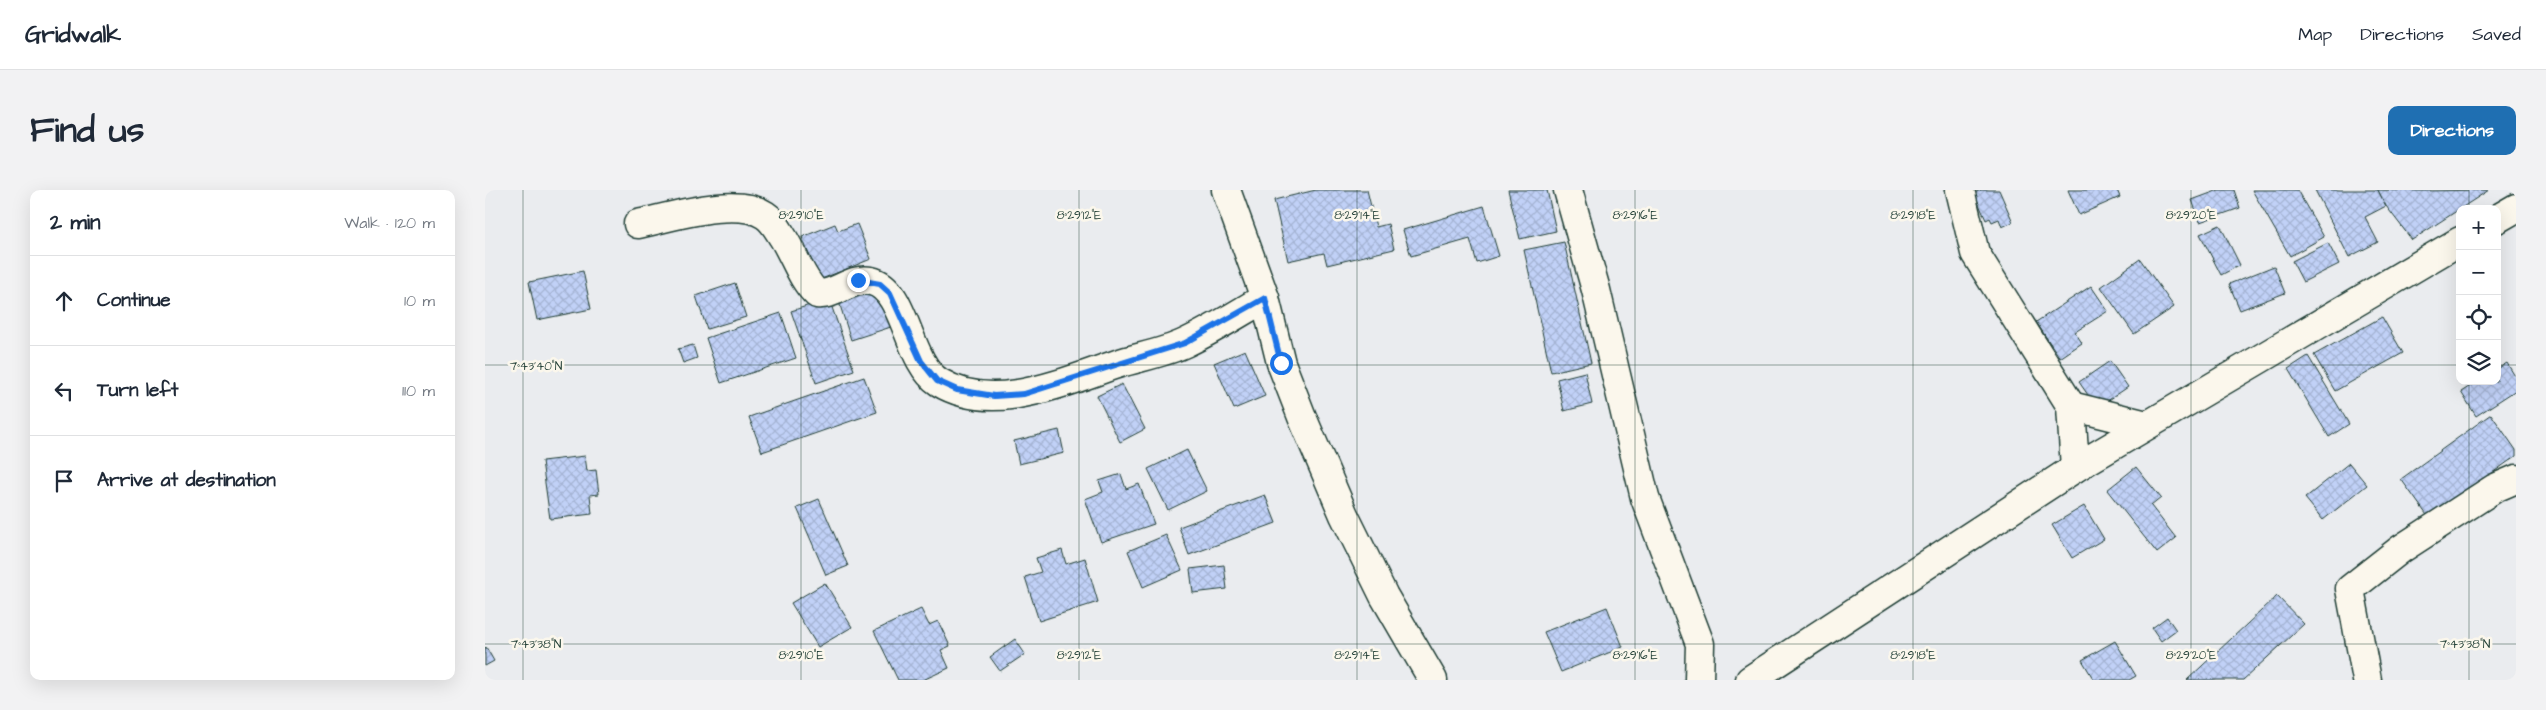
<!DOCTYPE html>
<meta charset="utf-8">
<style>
:root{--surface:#fff;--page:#f2f2f3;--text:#1f2937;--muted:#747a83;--line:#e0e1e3;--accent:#1f6fb2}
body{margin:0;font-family:"Architects Daughter",sans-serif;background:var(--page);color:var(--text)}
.controls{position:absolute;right:15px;top:15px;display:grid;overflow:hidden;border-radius:10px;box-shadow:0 5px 20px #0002}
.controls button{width:45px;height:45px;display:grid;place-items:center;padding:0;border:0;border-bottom:1px solid var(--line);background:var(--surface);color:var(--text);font:25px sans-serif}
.stop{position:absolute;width:15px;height:15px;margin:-11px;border:4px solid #1a73e8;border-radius:50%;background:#fff}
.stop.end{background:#1a73e8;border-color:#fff;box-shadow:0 1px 5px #0008}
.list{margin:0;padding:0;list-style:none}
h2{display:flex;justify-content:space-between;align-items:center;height:65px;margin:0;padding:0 20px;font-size:21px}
h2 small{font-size:16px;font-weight:400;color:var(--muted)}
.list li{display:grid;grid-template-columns:32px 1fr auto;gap:15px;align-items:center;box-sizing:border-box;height:90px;padding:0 20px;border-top:1px solid var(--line)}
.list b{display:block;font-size:19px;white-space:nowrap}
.list em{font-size:16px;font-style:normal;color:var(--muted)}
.icon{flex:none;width:28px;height:28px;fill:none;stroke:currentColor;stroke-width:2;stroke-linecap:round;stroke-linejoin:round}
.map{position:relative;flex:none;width:2031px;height:490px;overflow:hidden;border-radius:10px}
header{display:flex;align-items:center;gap:30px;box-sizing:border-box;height:70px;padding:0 25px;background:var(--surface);border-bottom:1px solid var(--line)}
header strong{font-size:24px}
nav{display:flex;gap:28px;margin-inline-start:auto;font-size:18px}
.intro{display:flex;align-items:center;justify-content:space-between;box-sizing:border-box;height:120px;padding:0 30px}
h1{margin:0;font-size:35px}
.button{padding:12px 22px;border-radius:10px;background:var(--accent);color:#fff;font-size:18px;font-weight:700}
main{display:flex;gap:30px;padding:0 30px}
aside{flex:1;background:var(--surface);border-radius:10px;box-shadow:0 5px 20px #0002}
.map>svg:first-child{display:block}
.building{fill:url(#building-cross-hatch);stroke:#1f3d34}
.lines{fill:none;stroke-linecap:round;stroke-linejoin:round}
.minor-casing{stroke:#1f3d34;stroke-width:31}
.minor{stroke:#fbf7ec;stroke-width:28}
.route{stroke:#1a73e8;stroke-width:6}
.ticks{fill:none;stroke:#1f3d34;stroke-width:1;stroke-opacity:0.45}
.ticks-label{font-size:12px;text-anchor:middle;fill:#1f3d34;stroke:#fbf7ec;stroke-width:5;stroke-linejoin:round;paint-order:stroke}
</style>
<header>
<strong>Gridwalk</strong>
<nav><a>Map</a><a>Directions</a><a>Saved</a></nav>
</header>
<div class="intro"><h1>Find us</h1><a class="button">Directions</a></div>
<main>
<aside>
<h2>2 min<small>Walk · 120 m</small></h2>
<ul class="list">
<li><svg class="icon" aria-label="ahead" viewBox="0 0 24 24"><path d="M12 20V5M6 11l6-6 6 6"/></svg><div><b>Continue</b></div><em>10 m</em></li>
<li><svg class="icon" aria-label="left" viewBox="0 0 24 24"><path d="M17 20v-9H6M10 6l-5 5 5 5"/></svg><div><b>Turn left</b></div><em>110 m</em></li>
<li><svg class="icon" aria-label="arrive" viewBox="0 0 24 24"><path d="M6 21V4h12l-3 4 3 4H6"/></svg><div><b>Arrive at destination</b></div></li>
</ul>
</aside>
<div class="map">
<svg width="2031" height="490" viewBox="0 0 2031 490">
<defs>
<pattern id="building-cross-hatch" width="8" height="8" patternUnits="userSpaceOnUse" patternTransform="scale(1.25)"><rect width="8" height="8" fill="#c1d1f7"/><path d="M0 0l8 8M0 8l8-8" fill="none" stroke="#a5b4d4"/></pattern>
</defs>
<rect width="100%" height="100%" fill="#eaecef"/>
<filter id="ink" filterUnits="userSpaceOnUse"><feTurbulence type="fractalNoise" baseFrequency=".02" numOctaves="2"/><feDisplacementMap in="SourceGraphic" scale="10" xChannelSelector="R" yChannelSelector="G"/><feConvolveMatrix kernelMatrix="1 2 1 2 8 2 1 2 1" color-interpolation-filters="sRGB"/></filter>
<g filter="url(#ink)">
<g class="building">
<path d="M 831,0 L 882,0 L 891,37 L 903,34 L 909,59 L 842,75 L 839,63 L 803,71 L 789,10 Z"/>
<path d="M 1023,0 L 1062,0 L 1071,41 L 1035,49 Z"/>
<path d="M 1496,0 L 1514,0 L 1528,32 L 1517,37 L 1514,29 L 1507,32 L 1505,28 L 1501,30 L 1489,3 Z"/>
<path d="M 1583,0 L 1632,0 L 1635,7 L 1594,25 Z"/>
<path d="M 1734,0 L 1749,0 L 1755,18 L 1715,32 L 1707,10 Z"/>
<path d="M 1767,0 L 1812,0 L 1839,47 L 1805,66 Z"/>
<path d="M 1830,0 L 1893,0 L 1901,16 L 1880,27 L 1893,52 L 1864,67 Z"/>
<path d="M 1893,0 L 1936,1 L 2004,0 L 1927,50 L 1901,16 Z"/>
<path d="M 999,16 L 1014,66 L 992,73 L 985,49 L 926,66 L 918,40 Z"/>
<path d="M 350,34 L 353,41 L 372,34 L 386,69 L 334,90 L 317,47 Z"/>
<path d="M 1735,35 L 1755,75 L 1736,85 L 1715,44 Z"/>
<path d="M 1079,52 L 1106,173 L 1066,182 L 1039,60 Z"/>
<path d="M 1843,53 L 1854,74 L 1818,92 L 1807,71 Z"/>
<path d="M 1655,69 L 1689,117 L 1649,144 L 1616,97 Z"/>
<path d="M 1789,76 L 1800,103 L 1755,120 L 1744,94 Z"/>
<path d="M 98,81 L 106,119 L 52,130 L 44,92 Z"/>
<path d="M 250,93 L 261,127 L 222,139 L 211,106 Z"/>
<path d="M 1606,96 L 1623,121 L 1590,142 L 1597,153 L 1575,168 L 1551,132 Z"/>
<path d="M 396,98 L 409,136 L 366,150 L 354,112 Z"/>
<path d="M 344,109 L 369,180 L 331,193 L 306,121 Z"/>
<path d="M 296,123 L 311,168 L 236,193 L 221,148 Z"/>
<path d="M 1897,127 L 1918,163 L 1850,201 L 1829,165 Z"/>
<path d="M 208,155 L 212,168 L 198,173 L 193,159 Z"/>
<path d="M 760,160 L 780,206 L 749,219 L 729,173 Z"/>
<path d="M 1823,166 L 1864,234 L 1844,247 L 1803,179 Z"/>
<path d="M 1625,171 L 1643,197 L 1612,218 L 1594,192 Z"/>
<path d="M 2022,173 L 2031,188 L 2031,200 L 1991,226 L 1976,202 L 1993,191 L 2012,191 L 2012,179 Z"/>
<path d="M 1100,182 L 1107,214 L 1079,221 L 1072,189 Z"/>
<path d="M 379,187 L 392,222 L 277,262 L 264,227 Z"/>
<path d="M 637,194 L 660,239 L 635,252 L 612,206 Z"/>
<path d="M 2006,224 L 2031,260 L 2031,266 L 1944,328 L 1916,289 Z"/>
<path d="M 574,240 L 579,263 L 534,274 L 529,251 Z"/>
<path d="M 702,260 L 722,301 L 683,320 L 663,279 Z"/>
<path d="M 100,266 L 102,281 L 111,280 L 114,304 L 105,305 L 107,324 L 65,329 L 57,271 Z"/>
<path d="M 1864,273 L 1882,295 L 1838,330 L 1820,308 Z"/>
<path d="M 1651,277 L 1676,308 L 1666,316 L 1691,348 L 1672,363 L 1622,300 Z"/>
<path d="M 636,284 L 641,299 L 654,294 L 669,334 L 616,352 L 600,309 L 618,302 L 614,291 Z"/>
<path d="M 780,305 L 791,333 L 704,365 L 694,337 Z"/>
<path d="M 334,309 L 363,376 L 341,385 L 312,318 Z"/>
<path d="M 1599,316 L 1619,349 L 1587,368 L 1567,335 Z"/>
<path d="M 681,345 L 697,380 L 658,397 L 643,361 Z"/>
<path d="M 577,360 L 581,374 L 600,368 L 613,412 L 554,431 L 540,387 L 556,382 L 551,368 Z"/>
<path d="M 739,375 L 742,399 L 708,403 L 705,379 Z"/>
<path d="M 340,393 L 367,437 L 333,457 L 306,413 Z"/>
<path d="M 1792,406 L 1819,434 L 1758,490 L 1702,490 Z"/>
<path d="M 1122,417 L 1138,457 L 1076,482 L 1059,442 Z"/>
<path d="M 436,419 L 444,435 L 453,431 L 465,456 L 456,460 L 464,478 L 438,490 L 413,490 L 389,441 Z"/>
<path d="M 1682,427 L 1691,440 L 1676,451 L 1667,438 Z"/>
<path d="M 530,449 L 540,464 L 515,481 L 505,467 Z"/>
<path d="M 1630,451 L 1651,486 L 1644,490 L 1609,490 L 1597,470 Z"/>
<path d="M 1,457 L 9,471 L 0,476 L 0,458 Z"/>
</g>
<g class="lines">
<g class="minor-casing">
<g id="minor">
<path d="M 741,0 L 780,108 L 796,173 L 817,227 L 859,325 L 899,406 L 948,490"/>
<path d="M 1083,0 L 1111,100 L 1160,308 L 1215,454 L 1214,490"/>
<path d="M 1475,0 L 1490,63 L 1586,216 L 1590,278"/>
<path d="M 2012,29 L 2031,18"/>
<path d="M 153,34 C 186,27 251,6 280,25 C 288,30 292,38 297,46 C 309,64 316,89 332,104 C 351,106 365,87 386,91 C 421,98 422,172 454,192 C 508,225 578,192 632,174 C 654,167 679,163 700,153 C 728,140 754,123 780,108"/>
<path d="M 1586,216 L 1662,235"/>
<path d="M 1265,490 L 1590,278 L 1975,51"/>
<path d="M 1882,490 L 1865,399 L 1916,359 L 2010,298 L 2031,289"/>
</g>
</g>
<use href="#minor" class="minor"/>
</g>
</g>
<g class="lines" filter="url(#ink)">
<path class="route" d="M 373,90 L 395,94 L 405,103 L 436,171 L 452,191 L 472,200 L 509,206 L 539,204 L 700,153 L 780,108 L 796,173"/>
</g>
<path class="ticks" d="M 38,0 L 38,490M 316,0 L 316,490M 594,0 L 594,490M 872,0 L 872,490M 1150,0 L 1150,490M 1428,0 L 1428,490M 1706,0 L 1706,490M 1984,0 L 1984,19M 0,175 L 1975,175M 2012,175 L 2031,175M 1984,191 L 1984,490M 0,454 L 2031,454"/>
<g class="ticks-label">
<text x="316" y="29">8°29'10"E</text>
<text x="594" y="29">8°29'12"E</text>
<text x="872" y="29">8°29'14"E</text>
<text x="1150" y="29">8°29'16"E</text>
<text x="1428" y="29">8°29'18"E</text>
<text x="1706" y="29">8°29'20"E</text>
<text x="51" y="180">7°43'40"N</text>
<text x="51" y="458">7°43'38"N</text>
<text x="1980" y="458">7°43'38"N</text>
<text x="316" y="469">8°29'10"E</text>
<text x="594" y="469">8°29'12"E</text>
<text x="872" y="469">8°29'14"E</text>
<text x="1150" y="469">8°29'16"E</text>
<text x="1428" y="469">8°29'18"E</text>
<text x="1706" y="469">8°29'20"E</text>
</g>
</svg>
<div class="controls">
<button>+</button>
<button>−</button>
<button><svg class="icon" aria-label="locate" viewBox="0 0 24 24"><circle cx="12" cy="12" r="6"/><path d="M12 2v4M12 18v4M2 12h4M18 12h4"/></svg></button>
<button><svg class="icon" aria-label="layers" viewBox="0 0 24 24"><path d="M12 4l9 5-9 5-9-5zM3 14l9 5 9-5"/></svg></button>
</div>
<div class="stop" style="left:796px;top:173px"></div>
<div class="stop end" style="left:373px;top:90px"></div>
</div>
</main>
